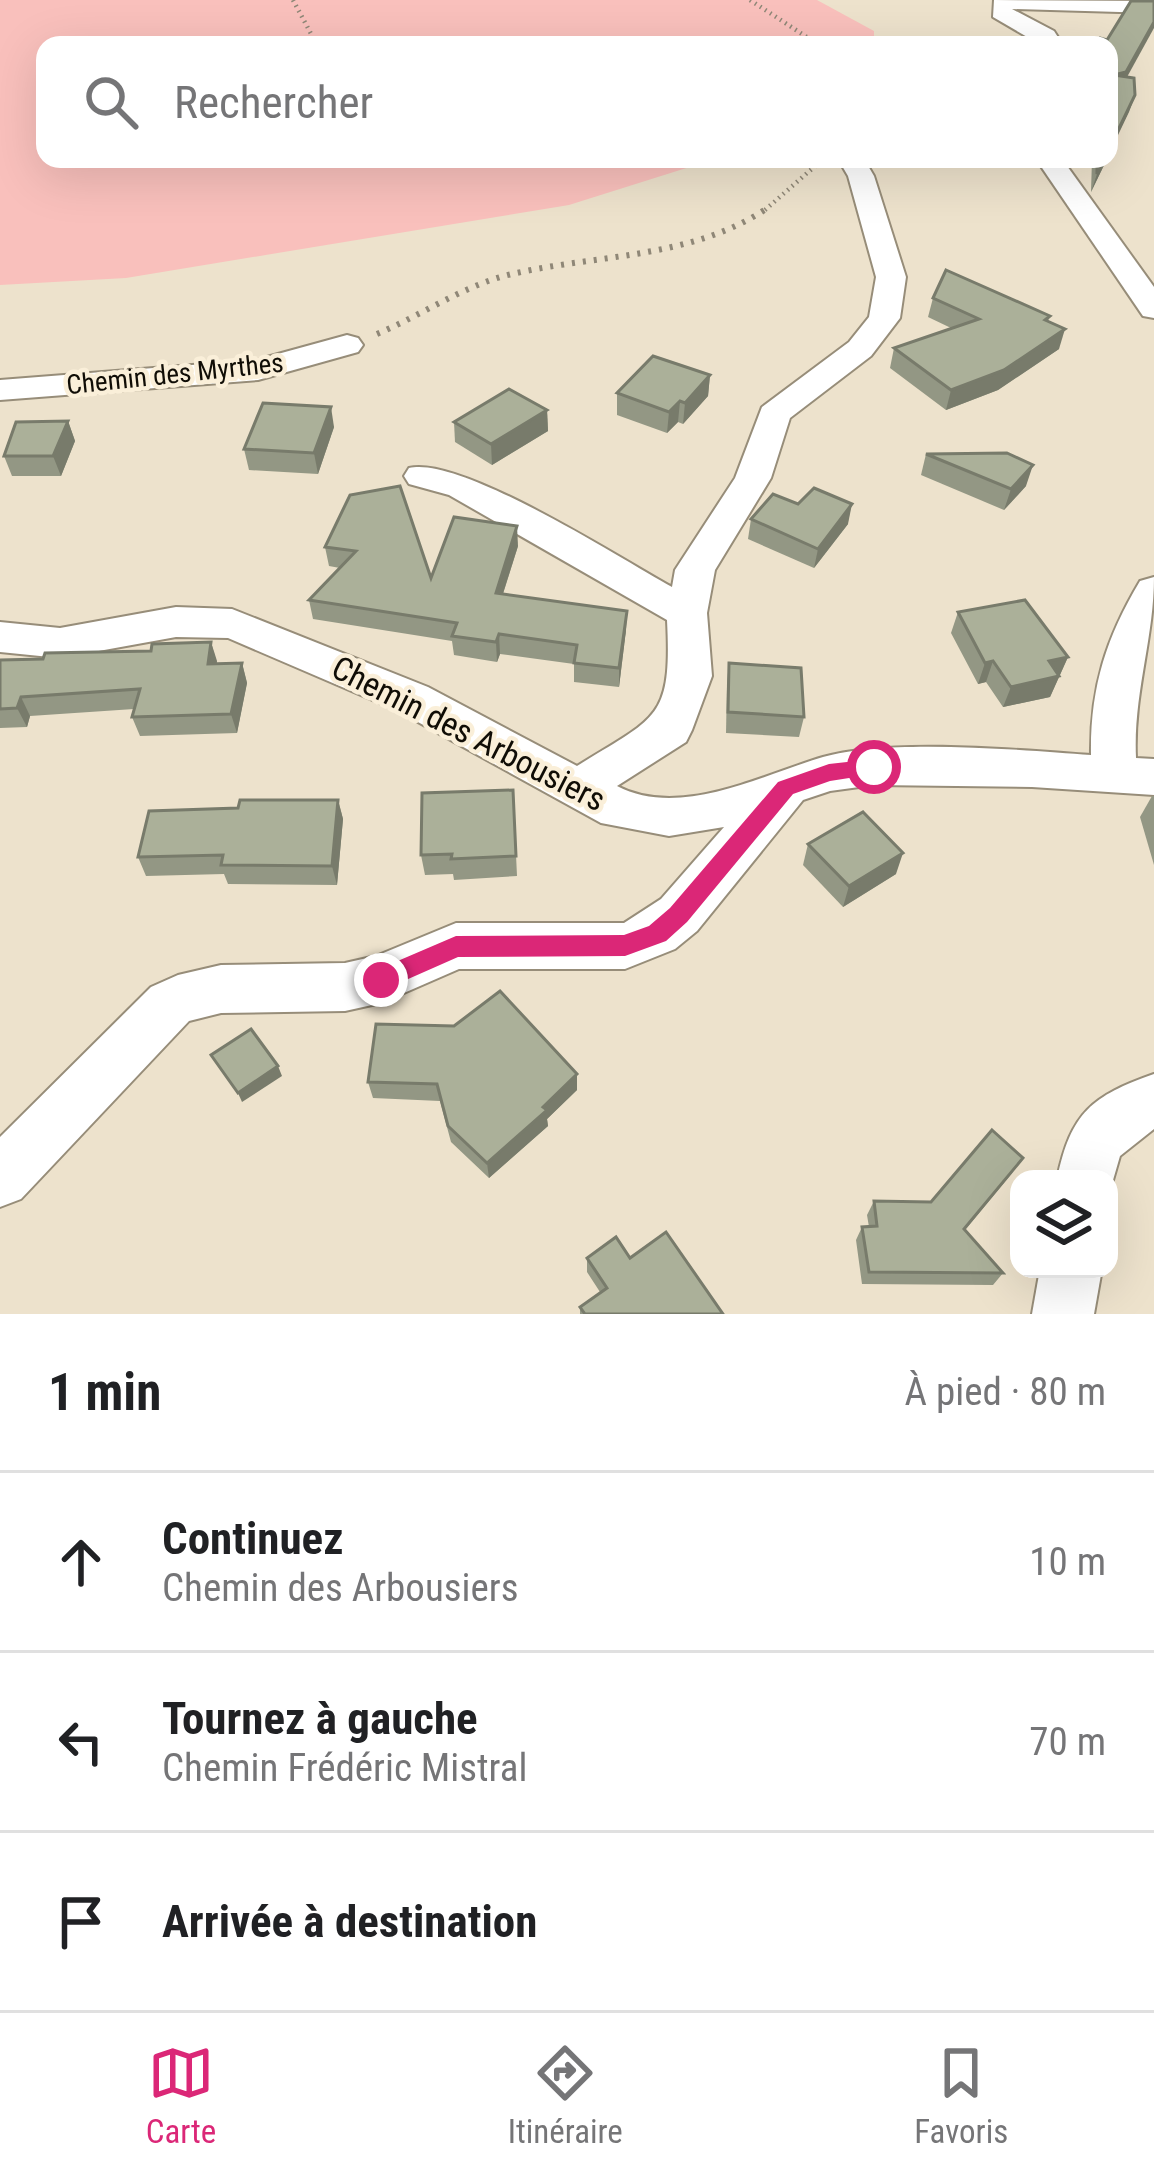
<!DOCTYPE html>
<html lang="fr">
<meta charset="utf-8">
<style>
:root{--surface:#fff;--page:#f2f2f2;--text:#202124;--muted:#757577;--line:#e0e0e0;--accent:#db2777}
body{margin:0;font-family:"Roboto Condensed",sans-serif;background:var(--page);color:var(--text)}
.controls{position:absolute;right:36px;bottom:36px;display:grid;overflow:hidden;border-radius:24px;box-shadow:0 12px 48px #0002}
.controls button{width:108px;height:108px;display:grid;place-items:center;padding:0;border:0;border-bottom:3px solid var(--line);background:var(--surface);color:var(--text);font:60px sans-serif}
.stop{position:absolute;width:36px;height:36px;margin:-27px;border:9px solid #db2777;border-radius:50%;background:#fff}
.stop.end{background:#db2777;border-color:#fff;box-shadow:0 3px 12px #0008}
.list{margin:0;padding:0;list-style:none}
h2{display:flex;justify-content:space-between;align-items:center;height:156px;margin:0;padding:0 48px;font-size:51px}
h2 small{font-size:39px;font-weight:400;color:var(--muted)}
.list li{display:grid;grid-template-columns:78px 1fr auto;gap:36px;align-items:center;box-sizing:border-box;height:180px;padding:0 48px;border-top:3px solid var(--line)}
.list b{display:block;font-size:45px;white-space:nowrap}
.list p{margin:0;font-size:39px;white-space:nowrap;color:var(--muted)}
.list em{font-size:39px;font-style:normal;color:var(--muted)}
.icon{flex:none;width:66px;height:66px;fill:none;stroke:currentColor;stroke-width:2;stroke-linecap:round;stroke-linejoin:round}
.map{position:relative;flex:none;width:1154px;height:1314px;overflow:hidden}
.search{position:absolute;background:var(--surface);box-shadow:0 12px 48px #0002;left:36px;right:36px;top:36px;height:132px;display:flex;align-items:center;gap:30px;box-sizing:border-box;padding:0 42px;border-radius:24px;color:var(--muted);font-size:45px}
.sheet{height:696px;background:var(--surface)}
nav{display:flex;justify-content:space-around;align-items:center;box-sizing:border-box;height:168px;border-top:3px solid var(--line);background:var(--surface);font-size:33px;color:var(--muted)}
nav a{display:grid;justify-items:center;gap:6px}
nav .on{color:var(--accent)}
.map>svg:first-child{display:block}
.green{fill:#f9c0bc}
.lines{fill:none;stroke-linecap:round;stroke-linejoin:round}
.minor-casing{stroke:#978d79;stroke-width:4}
.path-far1{stroke:#8f8777;stroke-width:4.5;stroke-dasharray:1.5 4.5;stroke-linecap:butt}
.path{stroke:#8f8777;stroke-width:6;stroke-dasharray:3 8;stroke-linecap:butt}
.minor{fill:#fff;fill-rule:evenodd}
.wall{fill:#939784}
.shaded-wall{fill:#787b6b}
.building{fill:#abb099;stroke:#787b6b;stroke-width:3}
.route{fill:#db2777}
.labels{text-anchor:middle;stroke-width:9;stroke-linejoin:round;paint-order:stroke}
.far-street-label{font-size:27px;fill:#100d06;stroke:#faefd9}
.street-label{font-size:33px;fill:#100d06;stroke:#faefd9}
</style>
<div class="map">
<svg width="1154" height="1314" viewBox="0 0 1154 1314">
<rect width="100%" height="100%" fill="#ede2cc"/>
<path class="green" d="M 0,0 L 817,0 L 874,31 L 874,45 L 45,45 L 45,159 L 715,159 L 569,205 L 126,278 L 0,285 Z"/>
<g class="lines">
<g class="minor-casing">
<g id="minor">
<path d="M 994,0 L 1154,1 L 1154,13 L 1012,9 L 1054,31 L 1063,45 L 1041,45 L 993,17 Z"/>
<path d="M 838,159 L 864,159 L 874,176 L 906,277 L 900,318 L 871,356 L 790,418 L 771,478 L 715,570 L 707,613 L 712,676 L 692,730 L 686,742 L 617,786 C 680,819 762,775 823,757 C 888,738 1021,750 1091,755 C 1090,688 1106,638 1140,581 L 1154,577 C 1154,639 1133,694 1136,758 L 1154,759 L 1154,795 L 1032,787 L 874,785 L 830,791 L 803,800 L 697,931 L 675,949 L 625,969 L 459,969 L 381,1003 L 345,1011 L 221,1013 L 189,1021 L 21,1199 L 0,1207 L 0,1137 L 151,987 L 178,975 L 221,965 L 345,963 L 376,956 L 456,923 L 624,923 L 661,899 L 724,827 L 669,836 L 601,823 L 398,711 L 228,638 L 176,637 L 60,658 L 0,652 L 0,622 L 60,628 L 176,607 L 232,609 L 428,687 L 577,766 C 657,716 672,720 667,620 L 449,495 L 409,484 L 404,476 L 409,468 C 460,455 621,559 672,587 L 675,570 L 735,478 L 762,407 L 849,342 L 869,317 L 876,277 L 848,176 Z"/>
<path d="M 1036,159 L 1062,159 L 1154,287 L 1154,318 L 1143,316 Z"/>
<path d="M 347,335 L 358,338 L 363,345 L 358,352 L 258,380 L 0,400 L 0,380 L 256,360 Z"/>
<path d="M 1154,1074 L 1154,1129 L 1120,1156 L 1109,1194 L 1109,1179 L 1057,1179 C 1071,1112 1092,1096 1154,1074 Z"/>
<path d="M 1040,1269 L 1102,1269 L 1094,1314 L 1032,1314 Z"/>
</g>
</g>
<g class="path-far1">
<path d="M 293,0 L 317,45"/>
<path d="M 750,0 L 819,45"/>
<path d="M 445,45 L 452,45"/>
<path d="M 596,45 L 624,45"/>
<path d="M 765,210 L 822,160"/>
</g>
<path class="path" d="M 377,334 C 422,315 464,285 512,274 C 598,254 693,259 769,207"/>
<use href="#minor" class="minor"/>
</g>
<g class="wall">
<path d="M 1092,159 L 1107,159 L 1091,192 Z"/>
<path d="M 933,298 L 1050,316 L 1048,321 L 1059,349 L 998,390 L 946,410 L 890,368 L 894,348 L 951,328 L 928,317 Z"/>
<path d="M 710,375 L 708,396 L 683,424 L 678,422 L 667,433 L 617,415 L 617,393 Z"/>
<path d="M 547,410 L 548,431 L 492,465 L 455,442 L 454,422 Z"/>
<path d="M 68,421 L 75,441 L 61,476 L 12,476 L 4,456 Z"/>
<path d="M 334,427 L 318,474 L 249,470 L 244,449 Z"/>
<path d="M 926,454 L 1026,486 L 1004,510 L 921,475 Z"/>
<path d="M 350,495 L 431,578 L 518,546 L 503,594 L 626,630 L 619,687 L 574,682 L 574,664 L 500,654 L 497,662 L 454,655 L 452,641 L 313,619 L 309,600 L 340,568 L 329,566 L 325,547 Z"/>
<path d="M 751,519 L 848,524 L 814,568 L 748,539 Z"/>
<path d="M 958,612 L 1068,657 L 1050,697 L 1003,707 L 986,682 L 978,684 L 951,633 Z"/>
<path d="M 211,642 L 217,664 L 242,663 L 247,683 L 237,733 L 140,736 L 132,717 L 134,709 L 30,716 L 27,727 L 0,728 L 0,660 L 151,651 Z"/>
<path d="M 729,663 L 804,717 L 799,737 L 726,733 L 727,683 Z"/>
<path d="M 513,790 L 517,876 L 454,880 L 453,874 L 425,875 L 421,855 Z"/>
<path d="M 1152,796 L 1154,796 L 1154,865 L 1140,817 Z"/>
<path d="M 338,800 L 343,819 L 337,885 L 228,884 L 224,874 L 146,876 L 138,857 L 238,808 Z"/>
<path d="M 808,844 L 896,874 L 843,907 L 803,865 Z"/>
<path d="M 368,1082 L 577,1090 L 547,1119 L 548,1126 L 489,1178 L 451,1142 L 440,1101 L 373,1098 Z"/>
<path d="M 1013,1172 L 965,1230 L 1003,1273 L 993,1285 L 862,1284 L 856,1240 L 862,1227 L 869,1227 L 867,1215 L 874,1201 L 931,1202 Z"/>
<path d="M 587,1258 L 630,1258 L 723,1314 L 580,1314 L 580,1307 L 600,1292 L 587,1272 Z"/>
</g>
<g class="shaded-wall">
<path d="M 1154,22 L 1154,28 L 1121,88 L 1114,75 Z"/>
<path d="M 1135,95 L 1129,112 L 1109,154 L 1109,149 Z"/>
<path d="M 1104,159 L 1107,159 L 1091,192 L 1097,174 Z"/>
<path d="M 1065,329 L 1059,349 L 998,390 L 946,410 L 951,390 Z"/>
<path d="M 710,375 L 708,396 L 683,424 L 685,403 Z"/>
<path d="M 680,401 L 678,422 L 667,433 L 669,412 Z"/>
<path d="M 331,407 L 334,427 L 318,474 L 314,453 Z"/>
<path d="M 547,410 L 548,431 L 492,465 L 491,444 Z"/>
<path d="M 68,421 L 75,441 L 61,476 L 53,456 Z"/>
<path d="M 1033,465 L 1026,486 L 1004,510 L 1011,489 Z"/>
<path d="M 852,504 L 848,524 L 814,568 L 818,549 Z"/>
<path d="M 517,526 L 518,546 L 497,612 L 496,593 Z"/>
<path d="M 627,611 L 626,630 L 619,687 L 619,668 Z"/>
<path d="M 499,634 L 500,654 L 497,662 L 496,642 Z"/>
<path d="M 211,642 L 217,661 L 214,683 L 208,664 Z"/>
<path d="M 1068,657 L 1050,697 L 1003,707 L 1011,687 L 1049,661 Z"/>
<path d="M 993,661 L 986,682 L 978,684 L 985,663 Z"/>
<path d="M 242,663 L 247,683 L 237,733 L 231,714 Z"/>
<path d="M 21,697 L 30,716 L 27,727 L 17,708 Z"/>
<path d="M 338,800 L 343,819 L 337,885 L 332,866 Z"/>
<path d="M 903,853 L 896,874 L 843,907 L 849,886 Z"/>
<path d="M 278,1066 L 282,1076 L 242,1102 L 238,1093 Z"/>
<path d="M 577,1074 L 577,1090 L 547,1119 L 548,1126 L 489,1178 L 487,1163 Z"/>
</g>
<g class="building">
<path d="M 1131,1 L 1154,1 L 1154,22 L 1126,72 L 1114,75 L 1134,78 L 1135,95 L 1109,149 L 1109,45 L 1096,45 L 1100,38 L 1107,40 Z"/>
<path d="M 1097,159 L 1104,159 L 1097,174 Z"/>
<path d="M 946,270 L 1050,316 L 1045,320 L 1065,329 L 1004,370 L 951,390 L 894,348 L 979,319 L 933,298 Z"/>
<path d="M 653,356 L 710,375 L 685,403 L 680,401 L 669,412 L 617,393 Z"/>
<path d="M 509,389 L 547,410 L 491,444 L 454,422 Z"/>
<path d="M 263,403 L 331,407 L 314,453 L 244,449 Z"/>
<path d="M 68,421 L 53,456 L 4,456 L 16,422 Z"/>
<path d="M 1007,453 L 1033,465 L 1011,489 L 926,454 Z"/>
<path d="M 400,486 L 431,578 L 454,517 L 517,526 L 496,593 L 627,611 L 619,668 L 574,663 L 577,645 L 499,634 L 496,642 L 452,636 L 457,623 L 309,600 L 356,551 L 325,547 L 350,495 Z"/>
<path d="M 814,488 L 852,504 L 818,549 L 751,519 L 773,494 L 798,504 Z"/>
<path d="M 1025,600 L 1068,657 L 1049,661 L 1059,676 L 1011,687 L 993,661 L 985,663 L 958,612 Z"/>
<path d="M 211,642 L 208,664 L 242,663 L 231,714 L 132,717 L 140,689 L 21,697 L 17,708 L 0,709 L 0,660 L 43,659 L 45,653 L 151,651 L 152,644 Z"/>
<path d="M 729,663 L 801,668 L 804,717 L 728,712 Z"/>
<path d="M 513,790 L 516,856 L 451,859 L 452,854 L 421,855 L 422,793 Z"/>
<path d="M 240,800 L 338,800 L 332,866 L 221,865 L 223,855 L 138,857 L 149,811 L 238,808 Z"/>
<path d="M 863,812 L 903,853 L 849,886 L 808,844 Z"/>
<path d="M 500,991 L 577,1074 L 543,1107 L 547,1110 L 487,1163 L 448,1126 L 437,1084 L 368,1082 L 376,1024 L 454,1026 Z"/>
<path d="M 251,1029 L 278,1066 L 238,1093 L 211,1055 Z"/>
<path d="M 992,1130 L 1023,1158 L 964,1229 L 1003,1273 L 869,1272 L 862,1227 L 877,1226 L 874,1201 L 931,1202 Z"/>
<path d="M 666,1232 L 723,1314 L 585,1314 L 580,1307 L 607,1288 L 587,1258 L 616,1237 L 630,1258 Z"/>
</g>
<path class="route" d="M 874,759 L 881,761 L 881,773 L 830,781 L 793,794 L 687,922 L 666,941 L 625,956 L 458,957 L 381,991 L 369,980 L 372,972 L 456,936 L 624,935 L 649,926 L 670,908 L 778,782 L 829,764 Z"/>
<g class="labels">
<g class="far-street-label">
<text transform="translate(175 374) rotate(-6)" y="9">Chemin des Myrthes</text>
</g>
<g class="street-label">
<text transform="translate(469 733) rotate(27)" y="12">Chemin des Arbousiers</text>
</g>
</g>
</svg>
<div class="controls">
<button><svg class="icon" aria-label="layers" viewBox="0 0 24 24"><path d="M12 4l9 5-9 5-9-5zM3 14l9 5 9-5"/></svg></button>
</div>
<div class="stop" style="left:874px;top:767px"></div>
<div class="stop end" style="left:381px;top:980px"></div>
<div class="search"><svg class="icon" aria-label="search" viewBox="0 0 24 24"><circle cx="10" cy="10" r="6"/><path d="M15 15l6 6"/></svg>Rechercher</div>
</div>
<section class="sheet">
<h2>1 min<small>À pied · 80 m</small></h2>
<ul class="list">
<li><svg class="icon" aria-label="ahead" viewBox="0 0 24 24"><path d="M12 20V5M6 11l6-6 6 6"/></svg><div><b>Continuez</b><p>Chemin des Arbousiers</p></div><em>10 m</em></li>
<li><svg class="icon" aria-label="left" viewBox="0 0 24 24"><path d="M17 20v-9H6M10 6l-5 5 5 5"/></svg><div><b>Tournez à gauche</b><p>Chemin Frédéric Mistral</p></div><em>70 m</em></li>
<li><svg class="icon" aria-label="arrive" viewBox="0 0 24 24"><path d="M6 21V4h12l-3 4 3 4H6"/></svg><div><b>Arrivée à destination</b></div></li>
</ul>
</section>
<nav>
<a class="on"><svg class="icon" aria-label="map" viewBox="0 0 24 24"><path d="M3 6l6-2 6 2 6-2v14l-6 2-6-2-6 2zM9 4v14M15 6v14"/></svg>Carte</a>
<a><svg class="icon" aria-label="directions" viewBox="0 0 24 24"><path d="M12 3l9 9-9 9-9-9zM9 14v-3h6M13 9l2 2-2 2"/></svg>Itinéraire</a>
<a><svg class="icon" aria-label="saved" viewBox="0 0 24 24"><path d="M7 4h10v16l-5-4-5 4z"/></svg>Favoris</a>
</nav>
